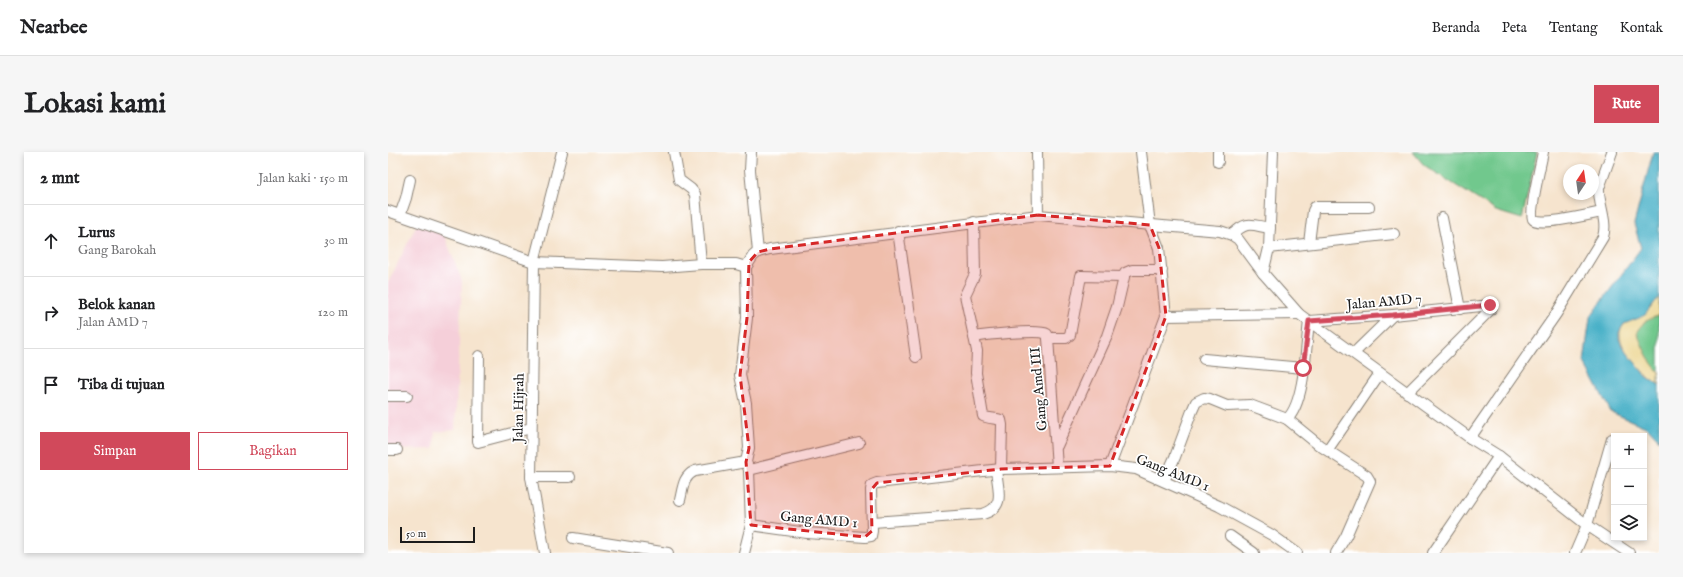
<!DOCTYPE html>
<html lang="id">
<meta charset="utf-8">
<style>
:root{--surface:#fff;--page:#f6f6f6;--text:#202124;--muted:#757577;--line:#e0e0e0;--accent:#d1495b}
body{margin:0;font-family:"IM FELL English",serif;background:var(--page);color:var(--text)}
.controls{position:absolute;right:12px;bottom:12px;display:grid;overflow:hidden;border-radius:0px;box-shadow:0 2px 6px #0003}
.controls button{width:36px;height:36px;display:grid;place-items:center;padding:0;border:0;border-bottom:1px solid var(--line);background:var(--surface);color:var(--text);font:20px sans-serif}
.compass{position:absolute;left:1175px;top:12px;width:36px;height:36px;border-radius:50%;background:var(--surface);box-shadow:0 2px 6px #0003;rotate:13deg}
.scale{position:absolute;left:12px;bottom:10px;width:75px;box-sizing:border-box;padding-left:4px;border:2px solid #1c1c1c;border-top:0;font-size:11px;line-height:14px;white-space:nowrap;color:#1c1c1c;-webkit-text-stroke:3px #fff;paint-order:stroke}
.stop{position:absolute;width:12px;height:12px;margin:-9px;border:3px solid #d1495b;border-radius:50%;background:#fff}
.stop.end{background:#d1495b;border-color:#fff;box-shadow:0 1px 4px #0008}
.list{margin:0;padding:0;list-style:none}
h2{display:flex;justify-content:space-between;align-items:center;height:52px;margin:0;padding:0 16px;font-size:17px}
h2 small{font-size:13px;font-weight:400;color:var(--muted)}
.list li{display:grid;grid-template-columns:26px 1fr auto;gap:12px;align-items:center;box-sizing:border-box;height:72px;padding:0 16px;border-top:1px solid var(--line)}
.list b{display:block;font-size:15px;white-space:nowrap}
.list p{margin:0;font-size:13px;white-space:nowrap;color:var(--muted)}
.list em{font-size:13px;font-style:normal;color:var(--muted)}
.actions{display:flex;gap:8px;padding:12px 16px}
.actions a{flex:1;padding:9px 0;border:1px solid var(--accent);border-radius:0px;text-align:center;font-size:14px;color:var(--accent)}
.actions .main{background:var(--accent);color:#fff}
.icon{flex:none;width:22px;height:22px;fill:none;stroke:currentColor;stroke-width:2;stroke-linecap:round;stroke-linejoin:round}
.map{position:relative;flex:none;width:1271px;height:401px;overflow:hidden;border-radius:0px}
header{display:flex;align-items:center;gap:24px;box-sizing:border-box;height:56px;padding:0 20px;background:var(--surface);border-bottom:1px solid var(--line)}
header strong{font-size:19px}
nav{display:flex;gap:22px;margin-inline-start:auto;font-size:14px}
.intro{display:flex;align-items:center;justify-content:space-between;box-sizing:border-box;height:96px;padding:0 24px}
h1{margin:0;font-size:28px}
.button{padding:10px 18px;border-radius:0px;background:var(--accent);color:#fff;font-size:14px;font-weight:700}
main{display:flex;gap:24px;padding:0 24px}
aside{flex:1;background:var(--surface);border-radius:0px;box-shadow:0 2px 6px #0003}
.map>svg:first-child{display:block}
.built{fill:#f5cfd9}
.green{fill:#71c88d;stroke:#467254}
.sand{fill:#eeda9e;stroke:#857b5d}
.water{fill:#49b1c8;stroke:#326672}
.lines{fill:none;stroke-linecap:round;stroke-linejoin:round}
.minor-casing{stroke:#898075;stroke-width:12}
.minor{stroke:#fff;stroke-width:10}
.route{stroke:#d1495b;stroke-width:5}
.marked{fill:#d62828;fill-opacity:0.2;stroke:#d62828;stroke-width:3;stroke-dasharray:8 5;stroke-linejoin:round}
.labels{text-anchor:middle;stroke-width:3.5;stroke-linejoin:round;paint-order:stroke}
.street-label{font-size:14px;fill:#1c1c1c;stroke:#fff}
</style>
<header>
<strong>Nearbee</strong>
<nav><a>Beranda</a><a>Peta</a><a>Tentang</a><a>Kontak</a></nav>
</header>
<div class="intro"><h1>Lokasi kami</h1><a class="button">Rute</a></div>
<main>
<aside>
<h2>2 mnt<small>Jalan kaki · 150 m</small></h2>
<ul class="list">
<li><svg class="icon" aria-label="ahead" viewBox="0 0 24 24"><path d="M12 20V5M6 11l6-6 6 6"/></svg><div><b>Lurus</b><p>Gang Barokah</p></div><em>30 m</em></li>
<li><svg class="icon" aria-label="right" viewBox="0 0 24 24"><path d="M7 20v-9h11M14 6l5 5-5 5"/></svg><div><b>Belok kanan</b><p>Jalan AMD 7</p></div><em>120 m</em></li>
<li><svg class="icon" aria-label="arrive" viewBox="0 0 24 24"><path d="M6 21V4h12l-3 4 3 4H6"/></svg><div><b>Tiba di tujuan</b></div></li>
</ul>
<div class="actions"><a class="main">Simpan</a><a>Bagikan</a></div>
</aside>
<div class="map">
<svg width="1271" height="401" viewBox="0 0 1271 401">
<rect width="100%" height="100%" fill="#fff"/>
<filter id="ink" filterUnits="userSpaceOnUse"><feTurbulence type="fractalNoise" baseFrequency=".025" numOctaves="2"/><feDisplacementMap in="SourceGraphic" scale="8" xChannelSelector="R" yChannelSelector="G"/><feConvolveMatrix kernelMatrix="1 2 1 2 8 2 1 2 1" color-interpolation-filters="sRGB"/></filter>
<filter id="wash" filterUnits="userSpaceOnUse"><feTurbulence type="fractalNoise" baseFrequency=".012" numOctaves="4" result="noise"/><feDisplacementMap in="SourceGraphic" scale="16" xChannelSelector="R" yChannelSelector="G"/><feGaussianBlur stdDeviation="0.9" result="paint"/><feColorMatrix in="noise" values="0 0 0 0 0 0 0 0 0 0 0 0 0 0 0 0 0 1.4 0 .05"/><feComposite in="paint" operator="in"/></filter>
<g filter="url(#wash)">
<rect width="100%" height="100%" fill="#f6e4ce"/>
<path class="built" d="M 29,72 L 56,82 L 74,129 L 67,278 L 47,280 L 46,297 L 0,298 L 0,131 Z"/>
<g class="green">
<path d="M 1025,0 L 1149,0 L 1134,67 L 1108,59 L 1036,13 Z"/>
<path d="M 1271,145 L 1271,233 L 1234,174 Z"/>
</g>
<path class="sand" d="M 1271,145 L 1271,163 L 1256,170 L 1249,181 C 1255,195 1260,209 1271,220 L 1271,233 C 1258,225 1223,191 1234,175 C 1239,167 1253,166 1260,159 C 1264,155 1266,149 1271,145 Z"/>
<path class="water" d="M 1265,0 L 1271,0 L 1271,145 L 1256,164 L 1236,172 L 1231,180 L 1231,187 L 1234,194 L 1257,223 L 1271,233 L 1271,288 L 1260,276 L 1223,260 L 1196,210 L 1202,165 L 1253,96 L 1246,72 Z"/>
</g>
<g filter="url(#ink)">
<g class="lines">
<g class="minor-casing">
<g id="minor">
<path d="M 286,0 L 291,28 L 303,37 L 307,42 L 313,112"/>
<path d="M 363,0 L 362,18 L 370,100"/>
<path d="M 649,0 L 650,63"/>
<path d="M 1155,0 C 1153,11 1141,60 1145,67 C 1150,75 1204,62 1214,60"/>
<path d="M 830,10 L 830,0"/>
<path d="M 0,59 L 146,110 L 274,115 L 313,112 L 348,112 L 358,115"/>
<path d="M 12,63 L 18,46 L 22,28"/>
<path d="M 1054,66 L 1072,157"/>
<path d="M 586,70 L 587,122 L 577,143 L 589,199 L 588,221 L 595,264 C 601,267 607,266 613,268 L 614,273 L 613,317"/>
<path d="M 510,79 L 528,205"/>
<path d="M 844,83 C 859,68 863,73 882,76"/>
<path d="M 921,91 L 925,59 L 927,55 L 981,55"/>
<path d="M 881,96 L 1006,82"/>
<path d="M 875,121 L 881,96 L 885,0"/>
<path d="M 778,164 L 911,162"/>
<path d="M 586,185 C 597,183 651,177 659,182 L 660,186 L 669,315"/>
<path d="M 660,186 L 678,186 L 682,183 L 693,124 L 735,125"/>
<path d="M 966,201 L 1005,163"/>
<path d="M 91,204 L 90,290 L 143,276"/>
<path d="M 816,207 L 915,216"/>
<path d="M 0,244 L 19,244"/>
<path d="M 1082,286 L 1168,162 L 1215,85 C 1220,69 1210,52 1211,36 L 1224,0"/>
<path d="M 669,294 L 719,184 L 729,155 L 737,121 L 744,118 L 774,118"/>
<path d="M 940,297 L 992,221"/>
<path d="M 0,298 L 9,298"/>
<path d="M 722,314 L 778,164 L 771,96 L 762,73 L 753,0"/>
<path d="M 361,318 L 471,291"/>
<path d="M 143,325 L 182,325"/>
<path d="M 776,329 L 787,305 L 804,259 L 808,250 L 816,246 L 822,247 L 839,254 L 862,253 L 899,267"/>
<path d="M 292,348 C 295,336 295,324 307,319 L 358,310"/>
<path d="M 485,370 L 595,362 C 618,355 610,338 608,318"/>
<path d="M 363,373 L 419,381 L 477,385 L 483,384 L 484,379 L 483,338 L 484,333 L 489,331 L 613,317 L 722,314 L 748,317 L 831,354 L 884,383 L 909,401"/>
<path d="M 842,384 L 866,401"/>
<path d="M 185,386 L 280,401"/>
<path d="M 157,401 L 143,325 L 146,110 L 174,0"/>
<path d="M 356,401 L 363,373 L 361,318 L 358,310 L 361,296 L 358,251 L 352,223 L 359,166 L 358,115 L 365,104 L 370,100 L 382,97 L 650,63 L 832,79 L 844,83 L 850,87 L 875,121 L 911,162 L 1082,286 L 1111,304 L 1199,373 L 1241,401"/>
<path d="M 948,401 L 958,384 L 982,329 L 979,324 L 931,293 L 899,267 C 917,251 918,193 921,169 L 1005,163 L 1103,153 L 1103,157 L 1019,241"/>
<path d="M 1045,401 L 1111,304"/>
<path d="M 1187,401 L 1199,373 L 1224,287"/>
</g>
</g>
<use href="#minor" class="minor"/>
</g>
</g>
<g class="lines" filter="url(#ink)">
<path class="route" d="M 915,216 L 921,169 L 1005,163 L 1102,153"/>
</g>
<path class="marked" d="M 650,63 L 762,73 L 771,96 L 778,164 L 722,314 L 613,317 L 489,331 L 483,338 L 484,379 L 477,385 L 363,373 L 358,310 L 361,296 L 352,223 L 359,166 L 361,110 L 370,100 L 382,97 Z"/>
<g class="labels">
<g class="street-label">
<text transform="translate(996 149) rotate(-5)" y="5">Jalan AMD 7</text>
<text transform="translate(650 237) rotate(-95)" y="5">Gang Amd III</text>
<text transform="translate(130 256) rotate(-89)" y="5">Jalan Hijrah</text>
<text transform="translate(785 320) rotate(22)" y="5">Gang AMD 1</text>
<text transform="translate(431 367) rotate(5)" y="5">Gang AMD 1</text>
</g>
</g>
</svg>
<div class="controls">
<button>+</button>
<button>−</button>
<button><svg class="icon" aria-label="layers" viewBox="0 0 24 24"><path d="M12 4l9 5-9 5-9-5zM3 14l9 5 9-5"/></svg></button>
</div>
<svg class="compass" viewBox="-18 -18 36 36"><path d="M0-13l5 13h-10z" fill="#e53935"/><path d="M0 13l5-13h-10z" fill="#757577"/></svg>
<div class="scale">50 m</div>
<div class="stop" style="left:915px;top:216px"></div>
<div class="stop end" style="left:1102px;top:153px"></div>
</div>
</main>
